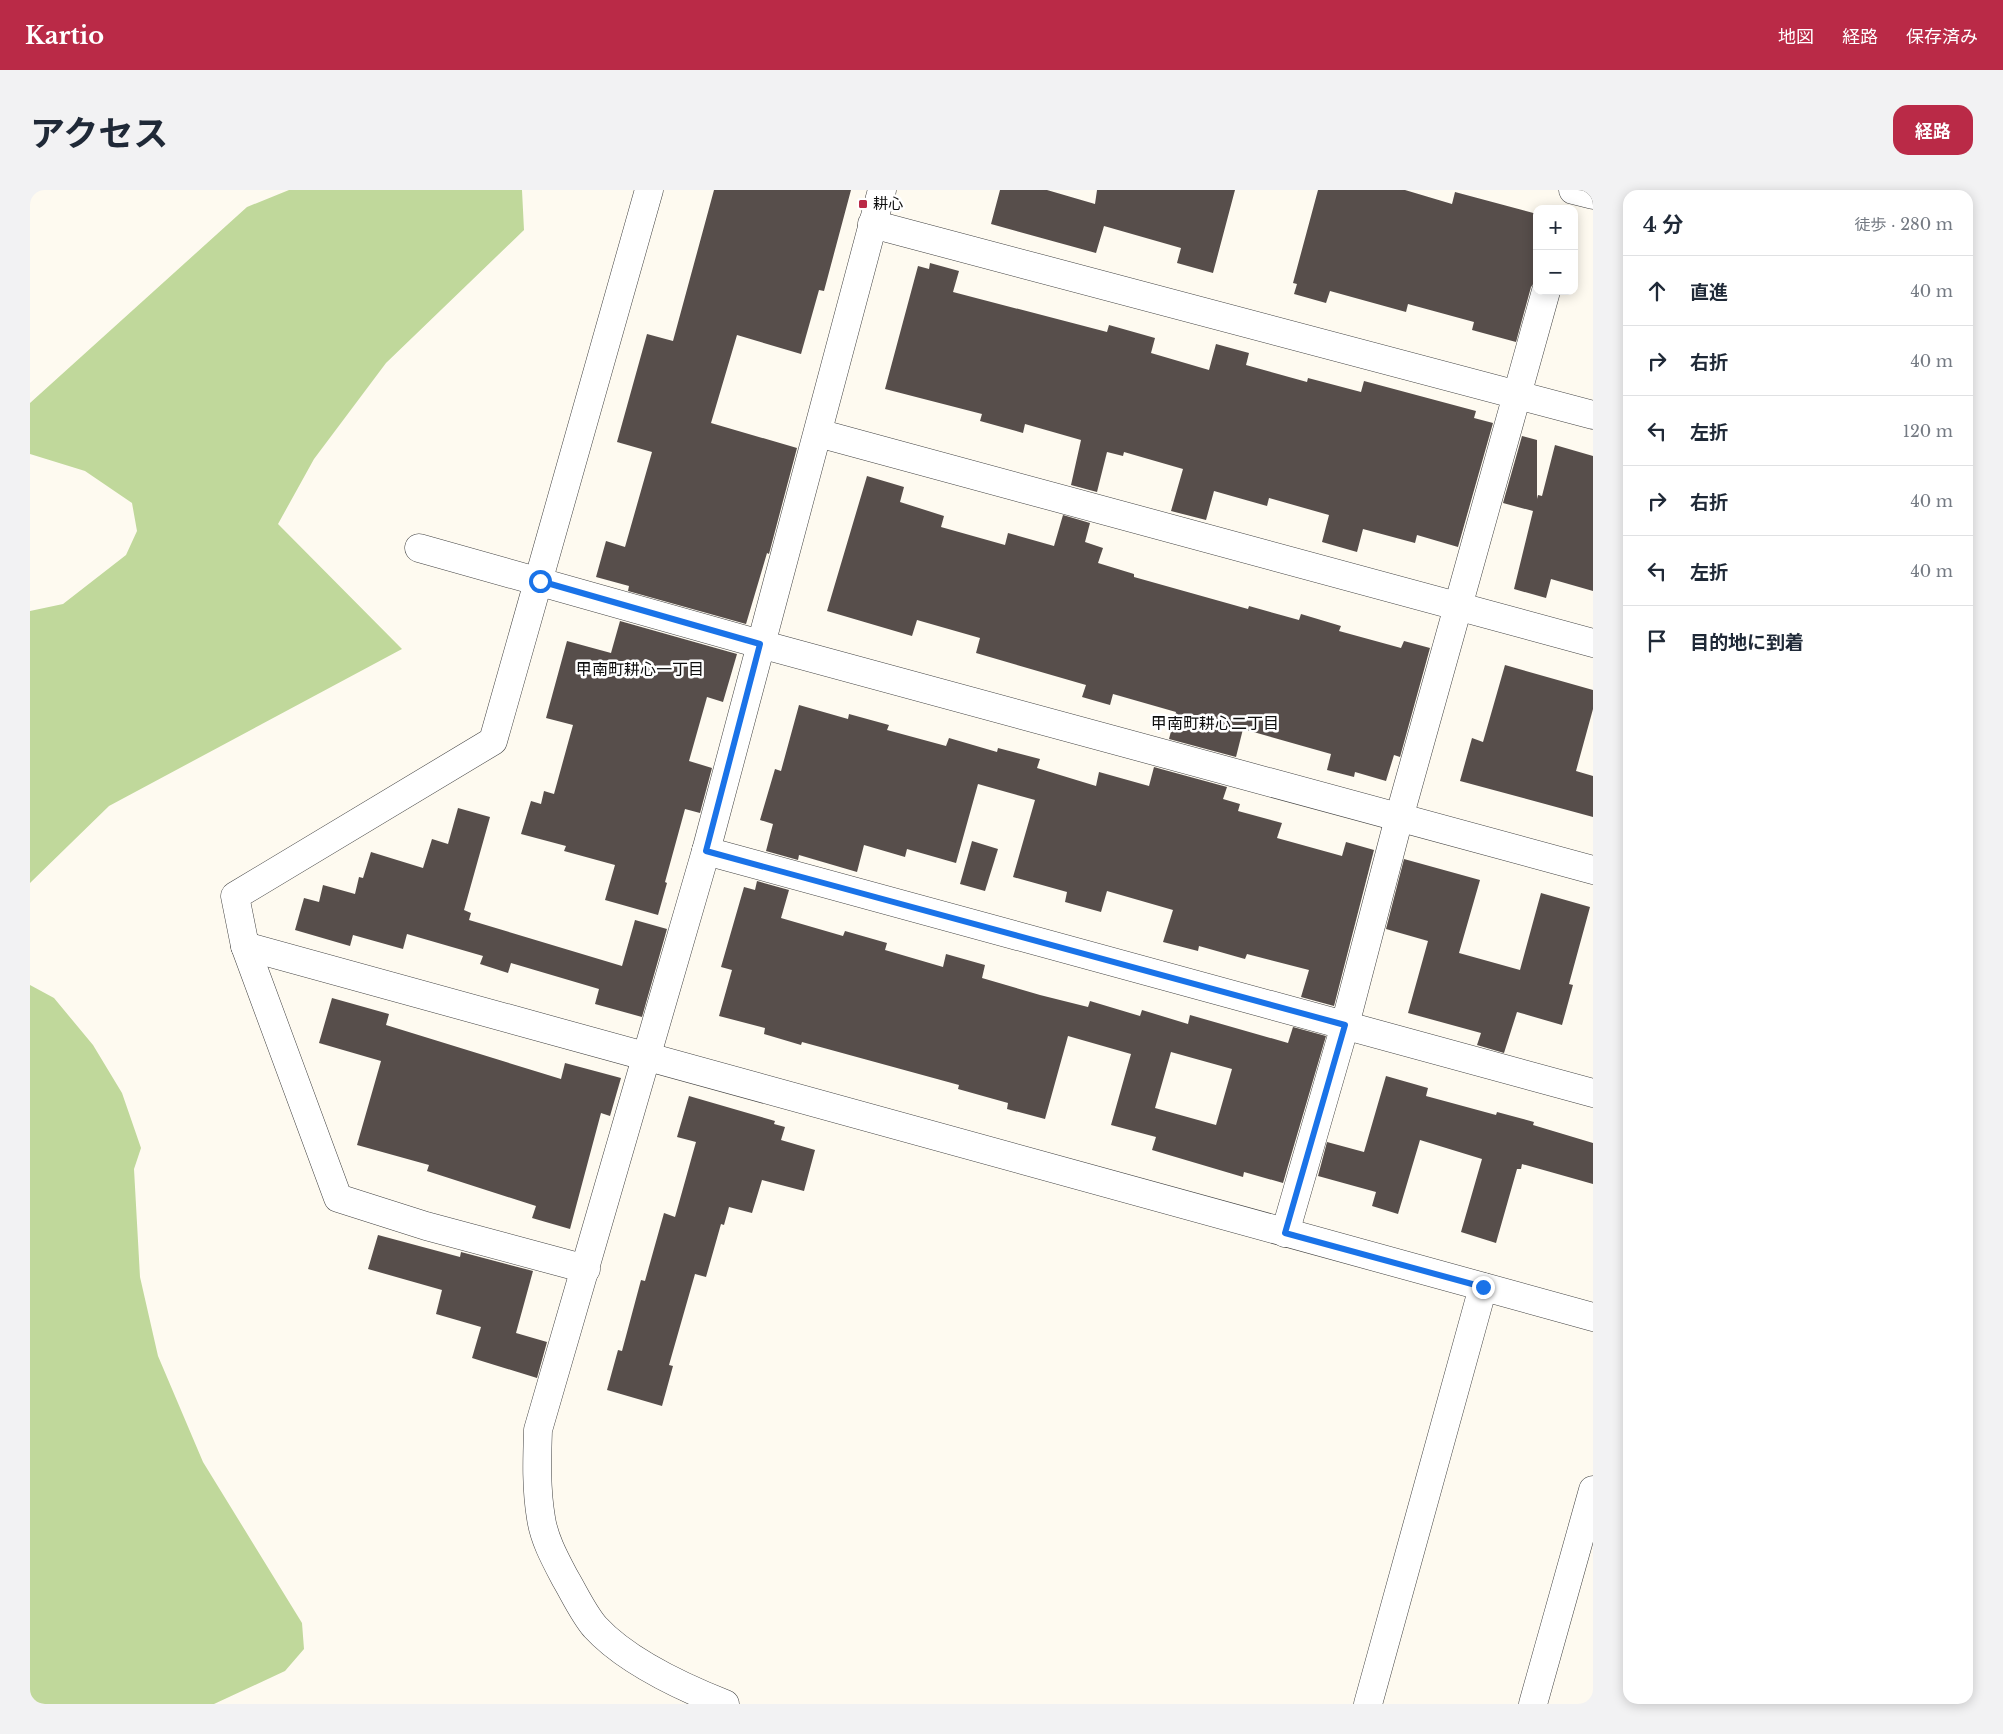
<!DOCTYPE html>
<html lang="ja">
<meta charset="utf-8">
<style>
:root{--surface:#fff;--page:#f2f2f3;--text:#1f2937;--muted:#747a83;--line:#e0e1e3;--accent:#ba2a47}
body{margin:0;font-family:"Libre Baskerville","Noto Sans JP",serif;background:var(--page);color:var(--text)}
.controls{position:absolute;right:15px;top:15px;display:grid;overflow:hidden;border-radius:10px;box-shadow:0 2px 12px #0003}
.controls button{width:45px;height:45px;display:grid;place-items:center;padding:0;border:0;border-bottom:1px solid var(--line);background:var(--surface);color:var(--text);font:25px sans-serif}
.stop{position:absolute;width:15px;height:15px;margin:-11px;border:4px solid #1a73e8;border-radius:50%;background:#fff}
.stop.end{background:#1a73e8;border-color:#fff;box-shadow:0 1px 5px #0008}
.list{margin:0;padding:0;list-style:none}
h2{display:flex;justify-content:space-between;align-items:center;height:65px;margin:0;padding:0 20px;font-size:21px}
h2 small{font-size:16px;font-weight:400;color:var(--muted)}
.list li{display:grid;grid-template-columns:32px 1fr auto;gap:15px;align-items:center;box-sizing:border-box;height:70px;padding:0 20px;border-top:1px solid var(--line)}
.list b{display:block;font-size:19px;white-space:nowrap}
.list em{font-size:16px;font-style:normal;color:var(--muted)}
.icon{flex:none;width:28px;height:28px;fill:none;stroke:currentColor;stroke-width:2;stroke-linecap:round;stroke-linejoin:round}
.map{position:relative;flex:none;width:1563px;height:1514px;overflow:hidden;border-radius:15px}
header{display:flex;align-items:center;gap:30px;box-sizing:border-box;height:70px;padding:0 25px;background:var(--accent);color:#fff}
header strong{font-size:24px}
nav{display:flex;gap:28px;margin-inline-start:auto;font-size:18px}
.intro{display:flex;align-items:center;justify-content:space-between;box-sizing:border-box;height:120px;padding:0 30px}
h1{margin:0;font-size:35px}
.button{padding:12px 22px;border-radius:15px;background:var(--accent);color:#fff;font-size:18px;font-weight:700}
main{display:flex;gap:30px;padding:0 30px}
aside{flex:1;background:var(--surface);border-radius:15px;box-shadow:0 2px 12px #0003}
.map>svg:first-child{display:block}
.forest{fill:#c0d89b}
.building{fill:#574e4b;fill-rule:evenodd}
.lines{fill:none;stroke-linecap:round;stroke-linejoin:round}
.minor-casing{stroke:#414141;stroke-width:29}
.minor{stroke:#fff;stroke-width:28}
.route{stroke:#1a73e8;stroke-width:6}
.poi-dot{fill:#ba2a47;stroke:#fff;stroke-width:2}
.labels{text-anchor:middle;stroke-width:5;stroke-linejoin:round;paint-order:stroke}
.poi-label{font-size:15px;fill:#0e0e0e;stroke:#fff;text-anchor:start}
.neighbourhood-label{font-size:16px;fill:#0e0e0e;stroke:#fff}
</style>
<header>
<strong>Kartio</strong>
<nav><a>地図</a><a>経路</a><a>保存済み</a></nav>
</header>
<div class="intro"><h1>アクセス</h1><a class="button">経路</a></div>
<main>
<div class="map">
<svg width="1563" height="1514" viewBox="0 0 1563 1514">
<rect width="100%" height="100%" fill="#fefaf0"/>
<g class="forest">
<path d="M 259,0 L 492,0 L 494,40 L 356,173 L 284,269 L 248,334 L 372,459 L 79,616 L 0,693 L 0,421 L 33,414 L 96,365 L 107,341 L 102,313 L 55,281 L 0,264 L 0,213 L 217,17 Z"/>
<path d="M 0,795 L 24,808 L 63,855 L 92,903 L 111,958 L 104,979 L 110,1087 L 128,1166 L 173,1272 L 272,1433 L 274,1459 L 255,1481 L 184,1514 L 0,1514 Z"/>
</g>
<g class="building">
<path d="M 684,0 L 821,0 L 794,101 L 789,100 L 771,164 L 707,145 L 681,233 L 767,258 L 739,364 L 737,363 L 716,434 L 598,401 L 599,396 L 566,387 L 576,351 L 595,357 L 622,262 L 587,252 L 617,144 L 643,151 Z"/>
<path d="M 970,0 L 1017,0 L 1065,14 L 1067,0 L 1205,0 L 1183,83 L 1147,73 L 1151,58 L 1074,36 L 1066,63 L 961,34 Z"/>
<path d="M 1288,0 L 1375,0 L 1422,14 L 1425,2 L 1507,24 L 1507,89 L 1501,97 L 1486,152 L 1442,140 L 1444,132 L 1378,114 L 1376,122 L 1300,101 L 1296,113 L 1264,104 L 1267,94 L 1263,93 Z"/>
<path d="M 900,73 L 929,81 L 923,102 L 1077,142 L 1079,135 L 1125,148 L 1121,163 L 1179,180 L 1186,154 L 1219,163 L 1216,175 L 1277,192 L 1278,188 L 1331,202 L 1334,191 L 1446,221 L 1444,228 L 1463,233 L 1428,357 L 1387,345 L 1385,353 L 1333,339 L 1327,362 L 1292,352 L 1299,325 L 1239,308 L 1237,316 L 1184,301 L 1176,330 L 1141,321 L 1153,279 L 1094,262 L 1093,266 L 1077,262 L 1067,302 L 1041,295 L 1051,250 L 995,234 L 993,243 L 950,231 L 952,224 L 855,199 L 888,76 L 899,79 Z"/>
<path d="M 1492,246 L 1507,250 L 1507,309 L 1508,305 L 1512,306 L 1525,255 L 1563,266 L 1563,401 L 1521,389 L 1516,408 L 1484,399 L 1503,321 L 1473,313 Z"/>
<path d="M 837,286 L 874,297 L 870,312 L 914,326 L 911,337 L 975,355 L 978,343 L 1024,356 L 1033,325 L 1060,333 L 1055,352 L 1073,358 L 1068,373 L 1104,384 L 1104,387 L 1218,419 L 1219,416 L 1269,430 L 1271,424 L 1311,436 L 1309,441 L 1371,458 L 1374,451 L 1400,458 L 1370,567 L 1364,565 L 1356,591 L 1325,582 L 1324,587 L 1297,580 L 1301,564 L 1213,539 L 1206,567 L 1139,549 L 1146,522 L 1083,504 L 1080,515 L 1052,507 L 1056,495 L 946,463 L 950,448 L 887,430 L 882,446 L 797,421 Z"/>
<path d="M 590,431 L 707,464 L 693,512 L 677,507 L 659,571 L 682,578 L 670,623 L 655,619 L 635,692 L 637,693 L 628,725 L 575,710 L 585,675 L 534,661 L 536,656 L 491,644 L 501,611 L 511,614 L 514,601 L 524,604 L 543,535 L 516,528 L 537,451 L 581,463 Z"/>
<path d="M 1475,475 L 1563,500 L 1563,519 L 1546,581 L 1563,586 L 1563,627 L 1430,591 L 1442,548 L 1453,552 Z"/>
<path d="M 769,515 L 818,529 L 819,524 L 859,535 L 857,540 L 916,556 L 919,548 L 967,562 L 968,558 L 1010,569 L 1007,578 L 1066,596 L 1069,582 L 1119,596 L 1124,577 L 1131,579 L 1197,597 L 1193,609 L 1210,614 L 1208,621 L 1252,633 L 1247,648 L 1312,666 L 1316,652 L 1344,660 L 1304,816 L 1271,807 L 1279,780 L 1217,764 L 1215,769 L 1169,756 L 1168,761 L 1133,752 L 1143,720 L 1077,701 L 1071,722 L 1035,712 L 1037,702 L 983,687 L 1005,610 L 948,594 L 926,673 L 877,659 L 875,667 L 834,655 L 827,682 L 769,665 L 768,670 L 736,661 L 743,634 L 730,630 L 745,579 L 751,581 Z"/>
<path d="M 428,618 L 460,627 L 434,720 L 441,723 L 439,730 L 592,776 L 605,730 L 637,739 L 612,827 L 565,814 L 569,799 L 481,773 L 478,783 L 450,774 L 453,766 L 377,744 L 373,759 L 323,745 L 320,756 L 265,740 L 274,708 L 289,712 L 293,695 L 325,704 L 329,687 L 333,688 L 341,662 L 393,678 L 402,649 L 418,654 Z"/>
<path d="M 942,651 L 968,659 L 955,701 L 930,694 Z"/>
<path d="M 1374,669 L 1450,690 L 1429,763 L 1490,780 L 1511,703 L 1560,717 L 1539,794 L 1543,795 L 1532,835 L 1487,822 L 1474,863 L 1447,855 L 1451,843 L 1378,823 L 1398,751 L 1356,739 Z"/>
<path d="M 727,691 L 759,700 L 751,728 L 813,746 L 815,741 L 857,753 L 855,760 L 913,777 L 916,764 L 955,775 L 952,788 L 1010,805 L 1058,817 L 1060,811 L 1110,826 L 1112,820 L 1158,834 L 1160,825 L 1258,853 L 1263,837 L 1296,846 L 1253,993 L 1214,982 L 1213,987 L 1122,960 L 1126,947 L 1081,935 L 1101,864 L 1038,846 L 1015,929 L 977,919 L 978,913 L 928,899 L 929,895 L 772,852 L 771,855 L 734,844 L 735,838 L 689,826 L 702,780 L 691,777 L 714,697 L 725,700 ZM 1141,862 L 1202,879 L 1186,935 L 1125,918 Z"/>
<path d="M 302,808 L 359,824 L 356,835 L 531,889 L 535,873 L 591,888 L 580,926 L 571,923 L 540,1039 L 502,1028 L 506,1016 L 397,981 L 399,975 L 327,955 L 351,871 L 289,853 Z"/>
<path d="M 1356,886 L 1398,898 L 1396,906 L 1466,925 L 1467,922 L 1504,932 L 1503,935 L 1563,953 L 1563,994 L 1492,974 L 1491,979 L 1487,979 L 1466,1053 L 1431,1042 L 1452,969 L 1390,950 L 1368,1024 L 1342,1016 L 1346,1002 L 1288,986 L 1297,952 L 1334,962 Z"/>
<path d="M 659,906 L 745,931 L 744,934 L 755,937 L 751,950 L 785,960 L 774,1001 L 732,990 L 722,1023 L 699,1017 L 694,1035 L 691,1034 L 676,1087 L 665,1084 L 639,1175 L 643,1176 L 632,1216 L 577,1200 L 588,1160 L 592,1161 L 611,1090 L 615,1091 L 634,1023 L 645,1027 L 666,952 L 647,947 Z"/>
<path d="M 348,1045 L 430,1067 L 431,1062 L 503,1081 L 486,1143 L 517,1152 L 507,1188 L 442,1168 L 451,1137 L 406,1124 L 412,1100 L 338,1079 Z"/>
</g>
<g class="lines">
<g class="minor-casing">
<g id="minor">
<path d="M 1543,0 L 1563,5"/>
<path d="M 842,34 L 1563,225"/>
<path d="M 788,243 L 1563,453"/>
<path d="M 389,358 L 730,454 L 1563,680"/>
<path d="M 676,661 L 1563,903"/>
<path d="M 215,756 L 1563,1127"/>
<path d="M 1255,1043 L 1315,835 L 1369,628 L 1516,101"/>
<path d="M 556,1079 L 396,1036 L 308,1008 L 215,756 L 205,706 L 463,551 L 619,0"/>
<path d="M 695,1514 C 652,1497 597,1472 565,1437 C 553,1423 544,1403 535,1388 C 525,1369 514,1349 511,1328 C 506,1298 507,1270 508,1240 L 676,661 L 852,0"/>
<path d="M 1338,1514 L 1453,1097"/>
<path d="M 1503,1514 L 1563,1300"/>
</g>
</g>
<use href="#minor" class="minor"/>
</g>
<g class="lines">
<path class="route" d="M 510,391 L 730,454 L 676,661 L 1315,835 L 1255,1043 L 1453,1097"/>
</g>
<rect class="poi-dot" x="828" y="9" width="10" height="10" rx="2.5"/>
<g class="labels">
<g class="poi-label">
<text x="843" y="19">耕心</text>
</g>
<g class="neighbourhood-label">
<text x="610" y="485">甲南町耕心一丁目</text>
<text x="1185" y="539">甲南町耕心二丁目</text>
</g>
</g>
</svg>
<div class="controls">
<button>+</button>
<button>−</button>
</div>
<div class="stop" style="left:510px;top:391px"></div>
<div class="stop end" style="left:1453px;top:1097px"></div>
</div>
<aside>
<h2>4 分<small>徒歩 · 280 m</small></h2>
<ul class="list">
<li><svg class="icon" aria-label="ahead" viewBox="0 0 24 24"><path d="M12 20V5M6 11l6-6 6 6"/></svg><div><b>直進</b></div><em>40 m</em></li>
<li><svg class="icon" aria-label="right" viewBox="0 0 24 24"><path d="M7 20v-9h11M14 6l5 5-5 5"/></svg><div><b>右折</b></div><em>40 m</em></li>
<li><svg class="icon" aria-label="left" viewBox="0 0 24 24"><path d="M17 20v-9H6M10 6l-5 5 5 5"/></svg><div><b>左折</b></div><em>120 m</em></li>
<li><svg class="icon" aria-label="right" viewBox="0 0 24 24"><path d="M7 20v-9h11M14 6l5 5-5 5"/></svg><div><b>右折</b></div><em>40 m</em></li>
<li><svg class="icon" aria-label="left" viewBox="0 0 24 24"><path d="M17 20v-9H6M10 6l-5 5 5 5"/></svg><div><b>左折</b></div><em>40 m</em></li>
<li><svg class="icon" aria-label="arrive" viewBox="0 0 24 24"><path d="M6 21V4h12l-3 4 3 4H6"/></svg><div><b>目的地に到着</b></div></li>
</ul>
</aside>
</main>
